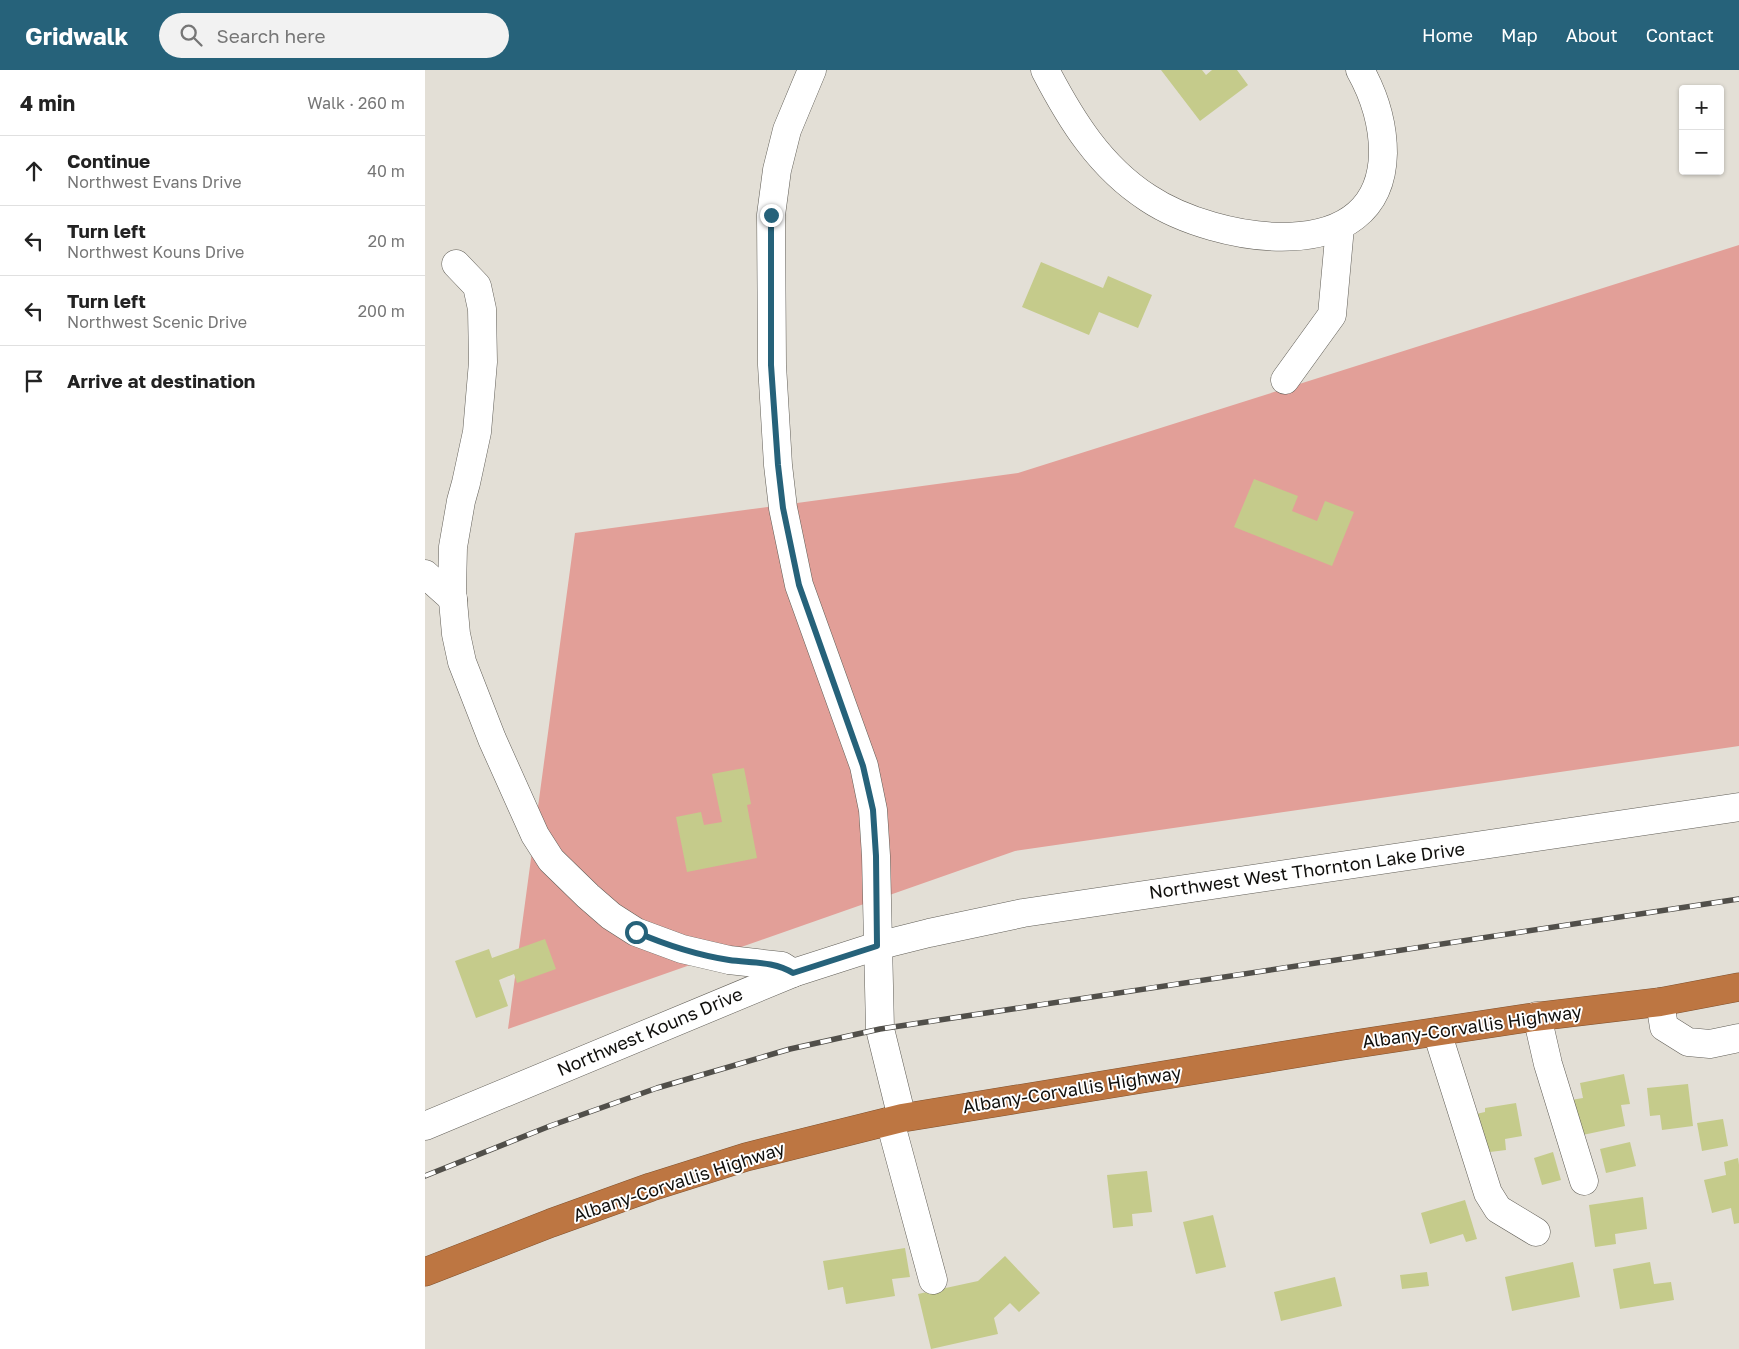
<!DOCTYPE html>
<meta charset="utf-8">
<style>
:root{--surface:#fff;--page:#f2f2f2;--text:#222;--muted:#767676;--line:#e0e0e0;--accent:#26627a}
body{margin:0;font-family:"Golos Text",sans-serif;background:var(--page);color:var(--text)}
.controls{position:absolute;right:15px;top:15px;display:grid;overflow:hidden;border-radius:5px;box-shadow:0 1px 4px #0004}
.controls button{width:45px;height:45px;display:grid;place-items:center;padding:0;border:0;border-bottom:1px solid var(--line);background:var(--surface);color:var(--text);font:25px sans-serif}
.stop{position:absolute;width:15px;height:15px;margin:-11px;border:4px solid #26627a;border-radius:50%;background:#fff}
.stop.end{background:#26627a;border-color:#fff;box-shadow:0 1px 5px #0008}
.list{margin:0;padding:0;list-style:none}
h2{display:flex;justify-content:space-between;align-items:center;height:65px;margin:0;padding:0 20px;font-size:21px}
h2 small{font-size:16px;font-weight:400;color:var(--muted)}
.list li{display:grid;grid-template-columns:32px 1fr auto;gap:15px;align-items:center;box-sizing:border-box;height:70px;padding:0 20px;border-top:1px solid var(--line)}
.list b{display:block;font-size:19px;white-space:nowrap}
.list p{margin:0;font-size:16px;white-space:nowrap;color:var(--muted)}
.list em{font-size:16px;font-style:normal;color:var(--muted)}
.icon{flex:none;width:28px;height:28px;fill:none;stroke:currentColor;stroke-width:2;stroke-linecap:round;stroke-linejoin:round}
.map{position:relative;flex:none;width:1314px;height:1279px;overflow:hidden}
header{display:flex;align-items:center;gap:30px;box-sizing:border-box;height:70px;padding:0 25px;background:var(--accent);color:#fff}
header strong{font-size:24px}
nav{display:flex;gap:28px;margin-inline-start:auto;font-size:18px}
.search{width:350px;height:45px;background:var(--page);display:flex;align-items:center;gap:12px;box-sizing:border-box;padding:0 18px;border-radius:28px;color:var(--muted);font-size:19px}
main{display:flex}
aside{flex:1;background:var(--surface)}
.map>svg:first-child{display:block}
.green{fill:#e29f98}
.building{fill:#c5cb8b}
.lines{fill:none;stroke-linecap:round;stroke-linejoin:round}
.minor-casing{stroke:#615e57;stroke-width:29}
.highway-casing{stroke:#80522f;stroke-width:29}
.minor{stroke:#fff;stroke-width:28}
.highway{stroke:#bd7642;stroke-width:28}
.rail-casing{stroke:#514f4a;stroke-width:5.5}
.rail{stroke:#fff;stroke-width:4;stroke-dasharray:11;stroke-linecap:butt}
.route{stroke:#26627a;stroke-width:6}
.labels{text-anchor:middle;stroke-width:4;stroke-linejoin:round;paint-order:stroke}
.street-label{font-size:18px;fill:#100f0c;stroke:#fff}
</style>
<header>
<strong>Gridwalk</strong>
<div class="search"><svg class="icon" aria-label="search" viewBox="0 0 24 24"><circle cx="10" cy="10" r="6"/><path d="M15 15l6 6"/></svg>Search here</div>
<nav><a>Home</a><a>Map</a><a>About</a><a>Contact</a></nav>
</header>
<main>
<aside>
<h2>4 min<small>Walk · 260 m</small></h2>
<ul class="list">
<li><svg class="icon" aria-label="ahead" viewBox="0 0 24 24"><path d="M12 20V5M6 11l6-6 6 6"/></svg><div><b>Continue</b><p>Northwest Evans Drive</p></div><em>40 m</em></li>
<li><svg class="icon" aria-label="left" viewBox="0 0 24 24"><path d="M17 20v-9H6M10 6l-5 5 5 5"/></svg><div><b>Turn left</b><p>Northwest Kouns Drive</p></div><em>20 m</em></li>
<li><svg class="icon" aria-label="left" viewBox="0 0 24 24"><path d="M17 20v-9H6M10 6l-5 5 5 5"/></svg><div><b>Turn left</b><p>Northwest Scenic Drive</p></div><em>200 m</em></li>
<li><svg class="icon" aria-label="arrive" viewBox="0 0 24 24"><path d="M6 21V4h12l-3 4 3 4H6"/></svg><div><b>Arrive at destination</b></div></li>
</ul>
</aside>
<div class="map">
<svg width="1314" height="1279" viewBox="0 0 1314 1279">
<rect width="100%" height="100%" fill="#e3dfd6"/>
<path class="green" d="M 1314,175 L 1314,676 L 590,781 L 83,959 L 150,463 L 593,403 Z"/>
<g class="building">
<path d="M 736,0 L 777,0 L 781,5 L 787,0 L 812,0 L 823,15 L 775,51 Z"/>
<path d="M 616,192 L 678,218 L 683,206 L 727,225 L 713,258 L 674,242 L 664,265 L 597,237 Z"/>
<path d="M 829,409 L 873,426 L 867,441 L 892,451 L 900,431 L 929,442 L 907,496 L 809,457 Z"/>
<path d="M 319,698 L 326,734 L 322,735 L 332,788 L 262,802 L 251,747 L 276,742 L 279,755 L 297,752 L 287,704 Z"/>
<path d="M 120,869 L 131,899 L 92,913 L 89,904 L 74,910 L 83,936 L 51,948 L 30,891 L 64,879 L 67,888 Z"/>
<path d="M 1199,1004 L 1205,1034 L 1196,1035 L 1200,1056 L 1153,1066 L 1146,1030 L 1158,1028 L 1155,1013 Z"/>
<path d="M 1263,1014 L 1268,1056 L 1237,1060 L 1235,1045 L 1225,1046 L 1222,1018 Z"/>
<path d="M 1091,1033 L 1097,1066 L 1080,1069 L 1081,1080 L 1057,1083 L 1051,1044 L 1060,1042 L 1060,1038 Z"/>
<path d="M 1298,1049 L 1303,1076 L 1277,1081 L 1272,1053 Z"/>
<path d="M 1205,1072 L 1211,1096 L 1181,1103 L 1175,1079 Z"/>
<path d="M 1128,1082 L 1136,1110 L 1117,1115 L 1109,1088 Z"/>
<path d="M 1313,1088 L 1314,1095 L 1314,1153 L 1309,1154 L 1306,1138 L 1287,1143 L 1279,1110 L 1301,1105 L 1299,1092 Z"/>
<path d="M 722,1101 L 727,1142 L 707,1144 L 708,1156 L 688,1158 L 682,1105 Z"/>
<path d="M 1218,1127 L 1222,1159 L 1190,1164 L 1191,1174 L 1170,1177 L 1164,1135 Z"/>
<path d="M 1040,1130 L 1052,1169 L 1041,1172 L 1038,1164 L 1005,1174 L 996,1143 Z"/>
<path d="M 788,1145 L 801,1197 L 771,1204 L 758,1152 Z"/>
<path d="M 480,1178 L 485,1207 L 467,1209 L 470,1226 L 421,1234 L 418,1217 L 403,1220 L 398,1191 Z"/>
<path d="M 580,1186 L 615,1223 L 594,1242 L 585,1233 L 569,1248 L 573,1264 L 506,1279 L 493,1224 L 553,1211 Z"/>
<path d="M 1148,1192 L 1155,1227 L 1087,1241 L 1080,1207 Z"/>
<path d="M 1225,1192 L 1229,1214 L 1246,1212 L 1249,1230 L 1195,1239 L 1188,1199 Z"/>
<path d="M 1002,1202 L 1004,1216 L 977,1219 L 975,1205 Z"/>
<path d="M 910,1207 L 917,1236 L 856,1251 L 849,1222 Z"/>
</g>
<g class="lines">
<g class="minor-casing">
<g id="minor">
<path d="M 387,0 L 362,60 L 352,100 L 346,145 L 347,295 L 353,395 L 358,438 L 374,515 L 439,696 L 448,740 L 451,786 L 455,959 L 477,1048"/>
<path d="M 620,0 C 646,50 675,97 723,128 C 789,172 956,202 958,83 C 958,55 949,25 935,0"/>
<path d="M 31,194 L 52,216 L 57,239 L 58,292 L 52,362 L 41,413 L 36,431 L 28,477 L 27,520 L 31,564 L 37,592 L 67,669 L 110,765 L 126,790 L 163,826 L 186,846 L 211,862 L 257,879 L 304,890 L 357,896 L 368,903"/>
<path d="M 860,310 L 907,245 L 915,157"/>
<path d="M 0,504 L 28,529"/>
<path d="M 1235,932 L 1239,957 L 1263,972 L 1285,974 L 1314,968"/>
<path d="M 1112,946 L 1123,994 L 1159,1111"/>
<path d="M 1012,962 L 1063,1123 L 1073,1139 L 1111,1162"/>
<path d="M 465,1051 L 508,1210"/>
<path d="M 0,1056 L 368,903 L 452,876 L 504,863 L 598,843 L 1314,737"/>
</g>
</g>
<g class="highway-casing">
<path id="highway" d="M 0,1202 L 126,1153 L 226,1117 L 321,1087 L 477,1048 L 917,976 L 1109,947 L 1235,932 L 1314,917"/>
</g>
<use href="#minor" class="minor"/>
<use href="#highway" class="highway"/>
<g class="rail-casing">
<path id="rail" d="M 0,1106 L 125,1056 L 232,1018 L 365,979 L 455,959 L 1314,829"/>
</g>
<use href="#rail" class="rail"/>
</g>
<g class="lines">
<path class="route" d="M 211,862 C 241,875 272,885 304,890 C 326,893 349,891 368,903 L 452,876 L 451,786 L 448,740 L 438,696 L 374,515 L 358,438 L 353,395 L 346,295 L 346,145"/>
</g>
<g class="labels">
<g class="street-label">
<text transform="translate(882 801) rotate(-8)" y="6">Northwest West Thornton Lake Drive</text>
<text transform="translate(1047 957) rotate(-8)" y="6">Albany-Corvallis Highway</text>
<text transform="translate(225 962) rotate(-23)" y="6">Northwest Kouns Drive</text>
<text transform="translate(647 1020) rotate(-9)" y="6">Albany-Corvallis Highway</text>
<text transform="translate(254 1112) rotate(-18)" y="6">Albany-Corvallis Highway</text>
</g>
</g>
</svg>
<div class="controls">
<button>+</button>
<button>−</button>
</div>
<div class="stop" style="left:211px;top:862px"></div>
<div class="stop end" style="left:346px;top:145px"></div>
</div>
</main>
